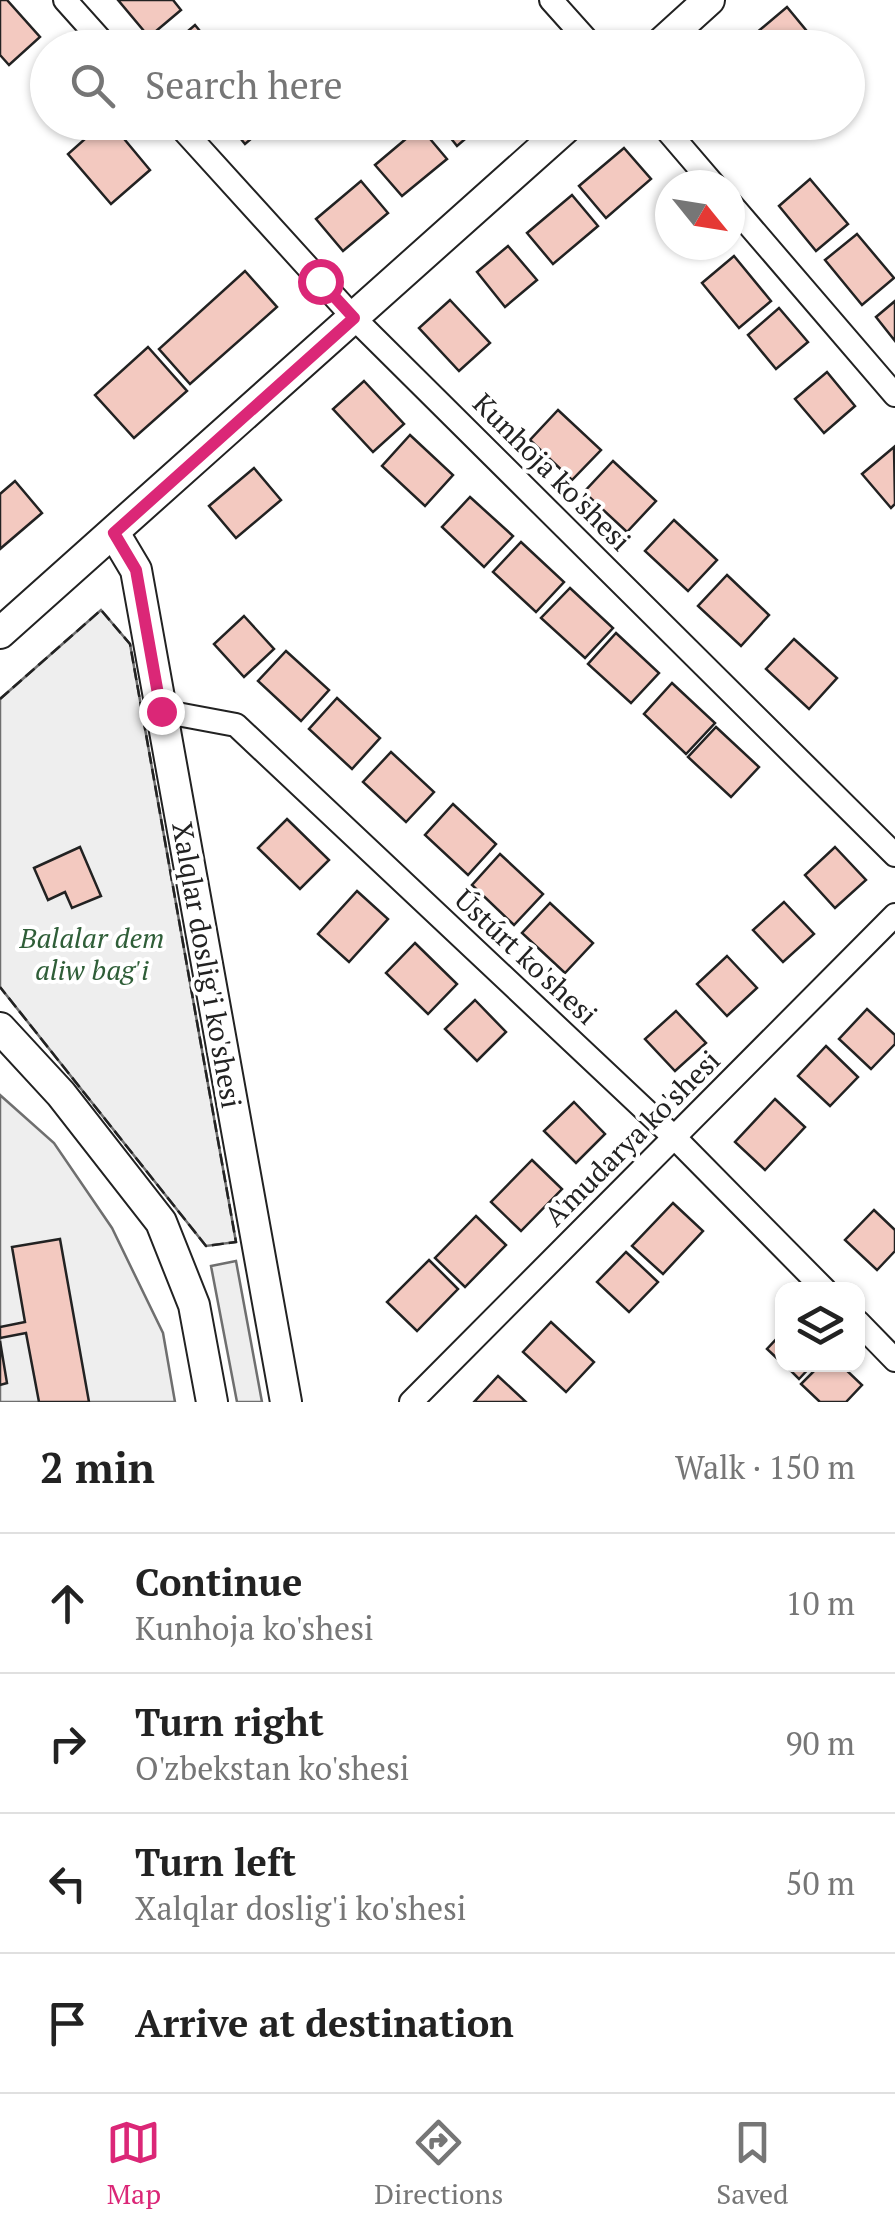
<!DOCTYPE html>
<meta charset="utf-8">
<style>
:root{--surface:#fff;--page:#f2f2f2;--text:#222;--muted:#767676;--line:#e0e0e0;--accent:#db2777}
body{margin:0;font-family:"PT Serif",serif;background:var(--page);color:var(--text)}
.controls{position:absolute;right:30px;bottom:30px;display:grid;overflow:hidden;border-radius:20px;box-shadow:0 2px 8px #0004}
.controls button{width:90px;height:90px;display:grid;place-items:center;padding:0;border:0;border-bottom:2px solid var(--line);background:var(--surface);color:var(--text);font:50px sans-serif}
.compass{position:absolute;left:655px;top:170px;width:90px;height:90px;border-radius:50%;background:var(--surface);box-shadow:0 2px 8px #0004;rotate:120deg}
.stop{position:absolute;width:30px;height:30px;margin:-22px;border:8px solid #db2777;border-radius:50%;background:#fff}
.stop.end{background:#db2777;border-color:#fff;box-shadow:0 2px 10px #0008}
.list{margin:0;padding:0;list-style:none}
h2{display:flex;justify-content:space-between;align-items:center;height:130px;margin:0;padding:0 40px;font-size:42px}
h2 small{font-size:32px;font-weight:400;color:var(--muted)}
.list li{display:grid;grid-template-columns:65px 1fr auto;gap:30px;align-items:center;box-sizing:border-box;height:140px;padding:0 40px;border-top:2px solid var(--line)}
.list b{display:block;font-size:38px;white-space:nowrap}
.list p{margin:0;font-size:32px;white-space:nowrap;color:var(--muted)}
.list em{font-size:32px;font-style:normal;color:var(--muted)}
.icon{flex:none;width:55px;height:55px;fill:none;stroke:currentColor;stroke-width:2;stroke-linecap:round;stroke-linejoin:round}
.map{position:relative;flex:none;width:895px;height:1402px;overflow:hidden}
.search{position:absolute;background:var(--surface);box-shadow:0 2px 8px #0004;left:30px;right:30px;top:30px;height:110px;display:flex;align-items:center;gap:25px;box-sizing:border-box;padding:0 35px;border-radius:55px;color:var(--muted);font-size:38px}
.sheet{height:690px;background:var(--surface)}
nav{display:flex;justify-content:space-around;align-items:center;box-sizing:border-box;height:140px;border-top:2px solid var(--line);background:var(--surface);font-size:28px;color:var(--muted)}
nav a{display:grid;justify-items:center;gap:5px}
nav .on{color:var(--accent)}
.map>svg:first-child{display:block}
.green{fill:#eee;stroke:#6f6f6f;stroke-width:2.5}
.building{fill:#f3c9c0;stroke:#222;stroke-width:2.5}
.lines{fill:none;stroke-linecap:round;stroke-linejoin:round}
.street-casing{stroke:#222;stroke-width:26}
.secondary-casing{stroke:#222;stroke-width:34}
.street{stroke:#fff;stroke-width:22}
.secondary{stroke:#fff;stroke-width:30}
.fence{stroke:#222;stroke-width:2.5;stroke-dasharray:12 5;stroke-linecap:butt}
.route{stroke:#db2777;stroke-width:12}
.labels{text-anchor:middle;stroke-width:8;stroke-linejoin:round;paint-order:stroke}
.street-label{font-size:28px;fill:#222;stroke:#fff}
.park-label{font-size:28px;font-style:italic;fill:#2f5e38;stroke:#fff}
</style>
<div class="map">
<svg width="895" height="1402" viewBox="0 0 895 1402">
<rect width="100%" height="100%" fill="#fff"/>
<g class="green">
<path d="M 101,610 L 130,644 L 236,1242 L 206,1246 L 0,987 L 0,699 Z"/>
<path d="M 0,1095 L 54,1143 L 112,1228 L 163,1333 L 175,1402 L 0,1402 Z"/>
<path d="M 236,1261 L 262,1402 L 237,1402 L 211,1266 Z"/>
</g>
<g class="building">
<path d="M 0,0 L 7,0 L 40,37 L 9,65 L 0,55 Z"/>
<path d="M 118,0 L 173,0 L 181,10 L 149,37 Z"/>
<path d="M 787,7 L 815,41 L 808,48 L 767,48 L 755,34 Z"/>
<path d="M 195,25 L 214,48 L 168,48 Z"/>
<path d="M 523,36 L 533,48 L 508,48 Z"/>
<path d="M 104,122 L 110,122 L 150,170 L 111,204 L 68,154 Z"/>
<path d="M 227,122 L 271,122 L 245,144 Z"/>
<path d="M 438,122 L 485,122 L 457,146 Z"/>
<path d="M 420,127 L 447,159 L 402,196 L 375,165 Z"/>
<path d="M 624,148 L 651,179 L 606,218 L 579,186 Z"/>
<path d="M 810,179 L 848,224 L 816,251 L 779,206 Z"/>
<path d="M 361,181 L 388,213 L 343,251 L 316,219 Z"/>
<path d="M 572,195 L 598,226 L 553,264 L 527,233 Z"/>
<path d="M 857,234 L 894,278 L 862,305 L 825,260 Z"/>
<path d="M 508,246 L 537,280 L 505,307 L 477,272 Z"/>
<path d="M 734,256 L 771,301 L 739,328 L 702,283 Z"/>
<path d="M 245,271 L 277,307 L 190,384 L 159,349 Z"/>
<path d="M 450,300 L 490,343 L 459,371 L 419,328 Z"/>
<path d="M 895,301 L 895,341 L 876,317 Z"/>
<path d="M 779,308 L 808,342 L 776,369 L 748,335 Z"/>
<path d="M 148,347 L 187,391 L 134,438 L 95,395 Z"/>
<path d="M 827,372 L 855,406 L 824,433 L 795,399 Z"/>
<path d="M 364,381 L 404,424 L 373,452 L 333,409 Z"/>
<path d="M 558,410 L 601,450 L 572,480 L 530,440 Z"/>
<path d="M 410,435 L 453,475 L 425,506 L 382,466 Z"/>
<path d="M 894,447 L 895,504 L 891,508 L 862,474 Z"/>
<path d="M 613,461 L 656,501 L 627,532 L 584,492 Z"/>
<path d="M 254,468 L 281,500 L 236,538 L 209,506 Z"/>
<path d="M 15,481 L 42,513 L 0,549 L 0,494 Z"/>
<path d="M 470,497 L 513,536 L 484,567 L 442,527 Z"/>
<path d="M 674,520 L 717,560 L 688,591 L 645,551 Z"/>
<path d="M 521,542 L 564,582 L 536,612 L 493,572 Z"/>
<path d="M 727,575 L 769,615 L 741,646 L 698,606 Z"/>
<path d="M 570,588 L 613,628 L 585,658 L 541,618 Z"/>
<path d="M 244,616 L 274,649 L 244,677 L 214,644 Z"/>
<path d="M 616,633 L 659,673 L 631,703 L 588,664 Z"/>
<path d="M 794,639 L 837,678 L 809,709 L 766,669 Z"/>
<path d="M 286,651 L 329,690 L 301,721 L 258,681 Z"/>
<path d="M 672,683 L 715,723 L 686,754 L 644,714 Z"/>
<path d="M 337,698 L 380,738 L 352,769 L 309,729 Z"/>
<path d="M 716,727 L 759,767 L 731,797 L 688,757 Z"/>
<path d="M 391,752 L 434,792 L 406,822 L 363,782 Z"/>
<path d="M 453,804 L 496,844 L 468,875 L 425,835 Z"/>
<path d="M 287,819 L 329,860 L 300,889 L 258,848 Z"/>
<path d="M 80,847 L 101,896 L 72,908 L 65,892 L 48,900 L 34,868 Z"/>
<path d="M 835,847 L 866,880 L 835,908 L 805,875 Z"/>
<path d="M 500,854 L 543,894 L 514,925 L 472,885 Z"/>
<path d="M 357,891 L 388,919 L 349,962 L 318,934 Z"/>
<path d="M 784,902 L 814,934 L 783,962 L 753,930 Z"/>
<path d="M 550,903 L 593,943 L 565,973 L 522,933 Z"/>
<path d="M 415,943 L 457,984 L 428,1014 L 386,973 Z"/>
<path d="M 727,956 L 757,988 L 727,1016 L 697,984 Z"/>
<path d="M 475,1000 L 506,1032 L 477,1061 L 445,1029 Z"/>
<path d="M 867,1009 L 895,1035 L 895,1044 L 871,1069 L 839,1039 Z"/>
<path d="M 676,1011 L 706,1043 L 675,1071 L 645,1039 Z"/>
<path d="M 826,1046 L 858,1077 L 830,1106 L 798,1076 Z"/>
<path d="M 775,1099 L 805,1127 L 765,1170 L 735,1142 Z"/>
<path d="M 574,1102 L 605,1134 L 576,1163 L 544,1131 Z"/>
<path d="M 532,1160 L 562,1189 L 521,1231 L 491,1202 Z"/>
<path d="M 673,1203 L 703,1231 L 663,1274 L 632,1246 Z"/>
<path d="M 874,1210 L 895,1230 L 895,1251 L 877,1270 L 845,1240 Z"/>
<path d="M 476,1216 L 506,1245 L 465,1287 L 435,1258 Z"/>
<path d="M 60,1239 L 89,1402 L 39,1402 L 26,1333 L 0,1338 L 0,1327 L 25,1322 L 12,1247 Z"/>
<path d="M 626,1252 L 658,1282 L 629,1312 L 597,1282 Z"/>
<path d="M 429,1260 L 458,1289 L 417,1331 L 387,1302 Z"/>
<path d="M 551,1322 L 594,1362 L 566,1392 L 523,1352 Z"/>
<path d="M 782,1333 L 782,1363 L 767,1349 Z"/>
<path d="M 0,1341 L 7,1383 L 0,1385 Z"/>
<path d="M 784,1364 L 813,1364 L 799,1379 Z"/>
<path d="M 821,1364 L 840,1364 L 862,1385 L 846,1402 L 820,1402 L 801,1384 Z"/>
<path d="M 498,1376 L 526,1402 L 474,1402 Z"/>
</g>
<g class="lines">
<g class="street-casing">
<g id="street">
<path d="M 65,0 L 108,48"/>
<path d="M 551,0 L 594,48"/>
<path d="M 176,122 L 354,318 L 895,855"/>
<path d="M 660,122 L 714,185"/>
<path d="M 730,203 L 895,395"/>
<path d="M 161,711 L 236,725 L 675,1138 L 825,1290"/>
<path d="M 858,1322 L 895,1360"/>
<path d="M 411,1402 L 895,915"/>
</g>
</g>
<g class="secondary-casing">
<g id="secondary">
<path d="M 656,48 L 709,0"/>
<path d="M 114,533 L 136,570 L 286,1402"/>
<path d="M 0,633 L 572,122"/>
<path d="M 0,1028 L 61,1094 L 161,1222 L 194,1305 L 212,1402"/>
</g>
</g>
<use href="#street" class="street"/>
<use href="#secondary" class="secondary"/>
<path class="fence" d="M 0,699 L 101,610 L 130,644 L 236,1242 L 206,1246 L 0,987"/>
</g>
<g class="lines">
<path class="route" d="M 161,711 L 136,570 L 114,533 L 354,318 L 320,281"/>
</g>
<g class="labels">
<g class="street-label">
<text transform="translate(552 472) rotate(45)" y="10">Kunhoja ko'shesi</text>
<text transform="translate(526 957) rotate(43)" y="10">Ústúrt ko'shesi</text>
<text transform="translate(207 965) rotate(80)" y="10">Xalqlar doslig'i ko'shesi</text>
<text transform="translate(632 1138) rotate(-45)" y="10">A'mudarya ko'shesi</text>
</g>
<g class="park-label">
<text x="92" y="948">Balalar dem<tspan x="92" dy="32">aliw bag'i</tspan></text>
</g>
</g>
</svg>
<div class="controls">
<button><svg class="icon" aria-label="layers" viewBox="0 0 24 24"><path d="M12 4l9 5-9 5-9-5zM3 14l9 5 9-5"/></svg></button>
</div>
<svg class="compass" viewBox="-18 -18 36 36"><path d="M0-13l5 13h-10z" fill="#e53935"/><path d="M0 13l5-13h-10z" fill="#767676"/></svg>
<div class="stop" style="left:320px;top:281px"></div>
<div class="stop end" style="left:161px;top:711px"></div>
<div class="search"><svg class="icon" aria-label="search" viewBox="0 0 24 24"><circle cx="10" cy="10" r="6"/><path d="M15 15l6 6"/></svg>Search here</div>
</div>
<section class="sheet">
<h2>2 min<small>Walk · 150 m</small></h2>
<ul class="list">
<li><svg class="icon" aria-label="ahead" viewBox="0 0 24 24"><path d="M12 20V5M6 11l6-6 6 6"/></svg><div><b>Continue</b><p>Kunhoja ko'shesi</p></div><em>10 m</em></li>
<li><svg class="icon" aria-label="right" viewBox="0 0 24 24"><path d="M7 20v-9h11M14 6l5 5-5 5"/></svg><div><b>Turn right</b><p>O'zbekstan ko'shesi</p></div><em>90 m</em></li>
<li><svg class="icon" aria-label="left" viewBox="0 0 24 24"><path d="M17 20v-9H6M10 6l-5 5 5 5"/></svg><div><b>Turn left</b><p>Xalqlar doslig'i ko'shesi</p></div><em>50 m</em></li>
<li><svg class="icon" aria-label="arrive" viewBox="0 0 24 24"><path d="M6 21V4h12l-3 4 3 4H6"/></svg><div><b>Arrive at destination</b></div></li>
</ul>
</section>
<nav>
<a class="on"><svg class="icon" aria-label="map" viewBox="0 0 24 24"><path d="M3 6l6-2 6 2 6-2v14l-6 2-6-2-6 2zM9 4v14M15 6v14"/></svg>Map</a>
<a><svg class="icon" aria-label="directions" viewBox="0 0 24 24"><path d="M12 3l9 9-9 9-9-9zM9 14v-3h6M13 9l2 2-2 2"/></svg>Directions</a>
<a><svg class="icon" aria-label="saved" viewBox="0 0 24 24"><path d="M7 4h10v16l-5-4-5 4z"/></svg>Saved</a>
</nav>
